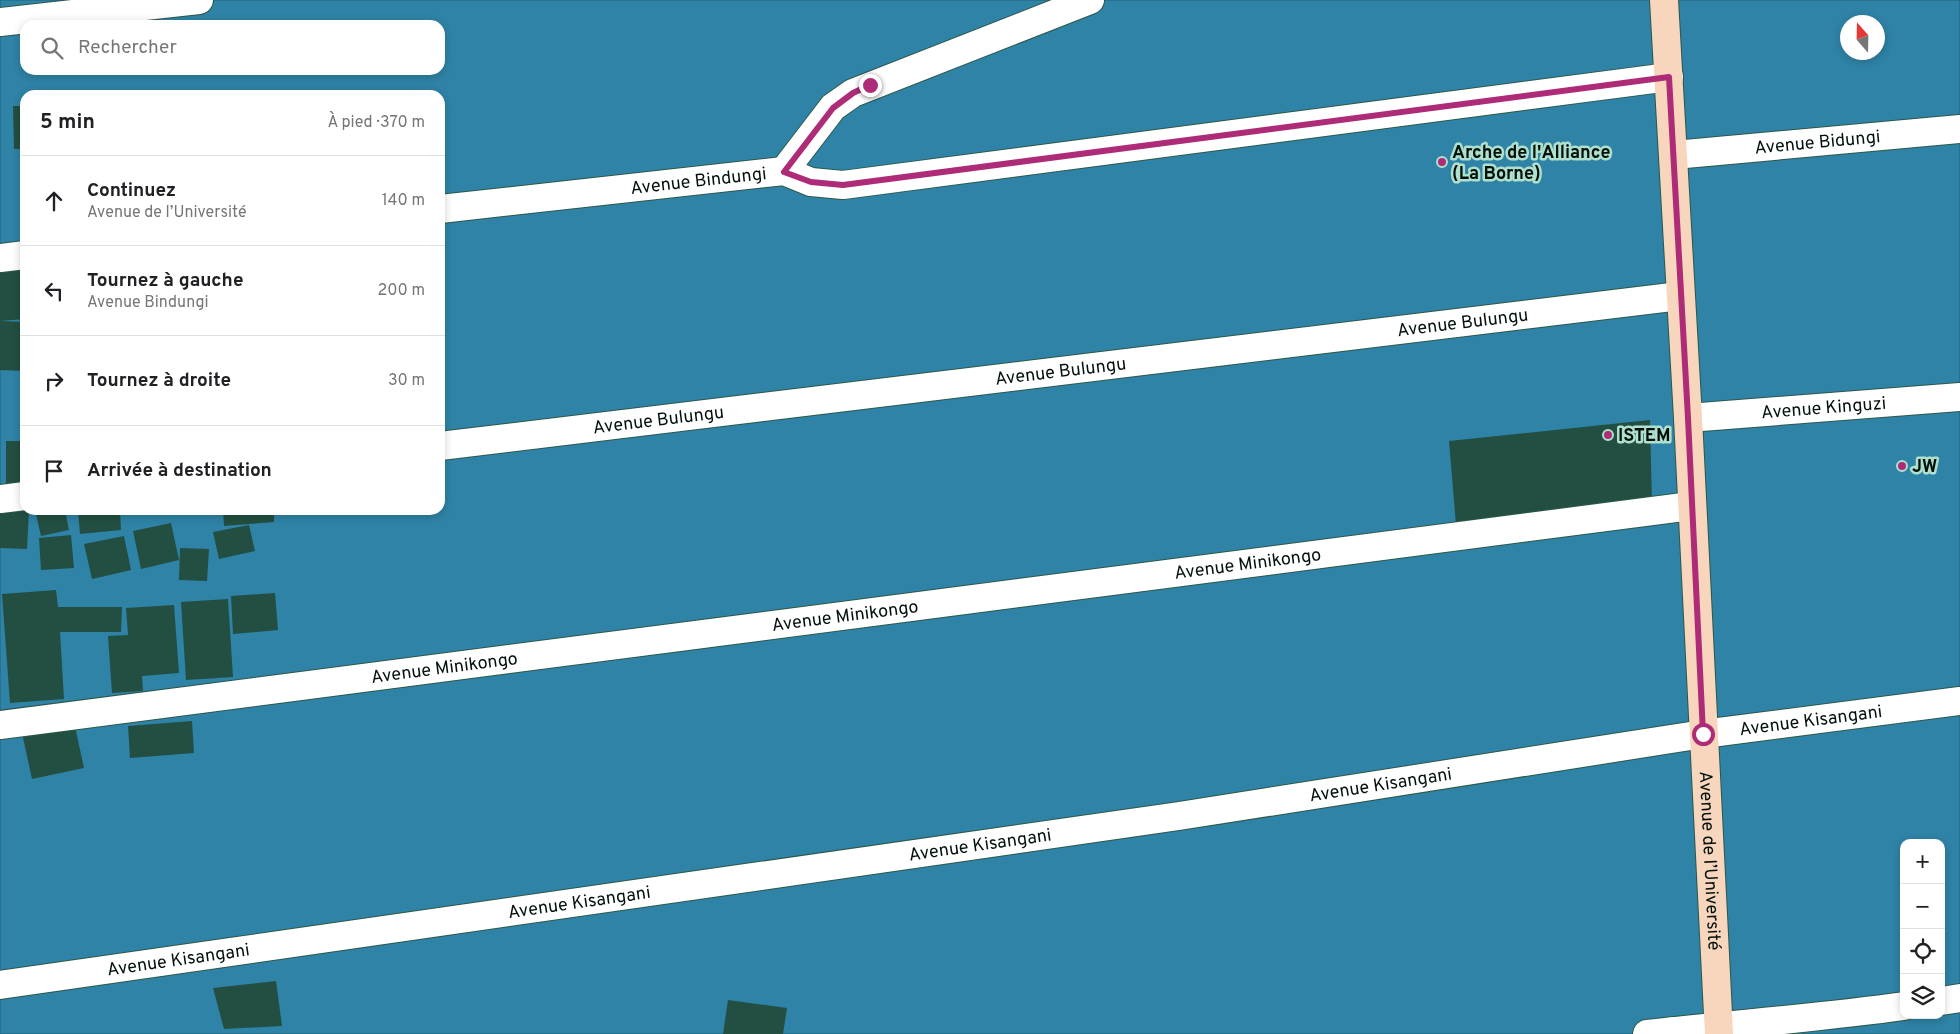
<!DOCTYPE html>
<html lang="fr">
<meta charset="utf-8">
<style>
:root{--surface:#fff;--page:#f2f2f2;--text:#202124;--muted:#757577;--line:#e0e0e0}
body{margin:0;font-family:Overpass,sans-serif;background:var(--page);color:var(--text)}
.controls{position:absolute;right:15px;bottom:15px;display:grid;overflow:hidden;border-radius:10px;box-shadow:0 2px 8px #0003}
.controls button{width:45px;height:45px;display:grid;place-items:center;padding:0;border:0;border-bottom:1px solid var(--line);background:var(--surface);color:var(--text);font:25px sans-serif}
.compass{position:absolute;left:1840px;top:15px;width:45px;height:45px;border-radius:50%;background:var(--surface);box-shadow:0 2px 8px #0003;rotate:340deg}
.stop{position:absolute;width:15px;height:15px;margin:-11px;border:4px solid #ae2c77;border-radius:50%;background:#fff}
.stop.end{background:#ae2c77;border-color:#fff;box-shadow:0 1px 5px #0008}
.list{margin:0;padding:0;list-style:none}
h2{display:flex;justify-content:space-between;align-items:center;height:65px;margin:0;padding:0 20px;font-size:21px}
h2 small{font-size:16px;font-weight:400;color:var(--muted)}
.list li{display:grid;grid-template-columns:32px 1fr auto;gap:15px;align-items:center;box-sizing:border-box;height:90px;padding:0 20px;border-top:1px solid var(--line)}
.list b{display:block;font-size:19px;white-space:nowrap}
.list p{margin:0;font-size:16px;white-space:nowrap;color:var(--muted)}
.list em{font-size:16px;font-style:normal;color:var(--muted)}
.icon{flex:none;width:28px;height:28px;fill:none;stroke:currentColor;stroke-width:2;stroke-linecap:round;stroke-linejoin:round}
.map{position:relative;flex:none;width:1960px;height:1034px;overflow:hidden}
.search{position:absolute;background:var(--surface);box-shadow:0 2px 8px #0003;left:20px;top:20px;width:425px;height:55px;display:flex;align-items:center;gap:12px;box-sizing:border-box;padding:0 18px;border-radius:15px;color:var(--muted);font-size:19px}
.panel{position:absolute;background:var(--surface);box-shadow:0 2px 8px #0003;left:20px;top:90px;width:425px;height:425px;border-radius:15px}
.map>svg:first-child{display:block}
.water{fill:#2f83a6;stroke:#226178;fill-rule:evenodd}
.building{fill:#224f41}
.lines{fill:none;stroke-linecap:round;stroke-linejoin:round}
.street-casing{stroke:#2c584a;stroke-width:30}
.secondary-casing{stroke:#2c584a;stroke-width:30}
.street{stroke:#fff;stroke-width:28}
.secondary{stroke:#f8d5bd;stroke-width:28}
.route{stroke:#ae2c77;stroke-width:6}
.poi-dot{fill:#ae2c77;stroke:#afdfcd;stroke-width:2}
.labels{text-anchor:middle;stroke-width:5;stroke-linejoin:round;paint-order:stroke}
.street-label{font-size:18px;fill:#02110c;stroke:#afdfcd}
.poi-label{font-size:18px;font-weight:bold;fill:#02110c;stroke:#afdfcd;text-anchor:start}
</style>
<div class="map">
<svg width="1960" height="1034" viewBox="0 0 1960 1034">
<rect width="100%" height="100%" fill="#afdfcd"/>
<path class="water" d="M 0,0 L 1960,0 L 1960,1034 L 0,1034 ZM 1848,22 L 1878,22 L 1878,52 L 1848,52 ZM 25,25 L 440,25 L 440,70 L 25,70 ZM 25,95 L 440,95 L 440,510 L 25,510 ZM 1904,843 L 1941,843 L 1941,1015 L 1904,1015 Z"/>
<g class="building">
<path d="M 13,106 L 25,106 L 25,149 L 14,149 Z"/>
<path d="M 25,270 L 25,319 L 0,321 L 0,272 Z"/>
<path d="M 0,321 L 25,322 L 25,371 L 0,370 Z"/>
<path d="M 1650,420 L 1652,505 L 1456,525 L 1449,441 Z"/>
<rect x="6" y="441" width="19" height="46"/>
<path d="M 0,504 L 25,506 L 25,510 L 29,510 L 27,549 L 0,548 Z"/>
<path d="M 35,510 L 65,510 L 69,530 L 41,536 Z"/>
<path d="M 78,510 L 120,510 L 121,530 L 80,534 Z"/>
<path d="M 223,510 L 274,510 L 274,522 L 224,526 Z"/>
<path d="M 171,523 L 179,560 L 141,569 L 133,531 Z"/>
<path d="M 249,525 L 255,551 L 219,559 L 213,532 Z"/>
<path d="M 71,535 L 74,568 L 41,570 L 39,538 Z"/>
<path d="M 124,536 L 131,570 L 92,579 L 84,544 Z"/>
<path d="M 180,548 L 209,549 L 207,581 L 179,580 Z"/>
<path d="M 56,590 L 58,607 L 122,607 L 121,632 L 60,632 L 64,699 L 10,703 L 2,594 Z"/>
<path d="M 275,593 L 278,630 L 233,634 L 231,596 Z"/>
<path d="M 228,599 L 233,677 L 186,680 L 181,602 Z"/>
<path d="M 174,605 L 179,673 L 142,676 L 143,691 L 112,693 L 108,636 L 128,635 L 126,608 Z"/>
<path d="M 192,721 L 194,753 L 130,758 L 128,726 Z"/>
<path d="M 74,722 L 84,768 L 32,779 L 22,733 Z"/>
<path d="M 276,981 L 282,1026 L 224,1029 L 213,988 Z"/>
<path d="M 728,1000 L 787,1008 L 783,1034 L 723,1034 Z"/>
</g>
<g class="lines">
<g class="street-casing">
<g id="street">
<path d="M 0,22 L 199,0"/>
<path id="s1" d="M 1674,155 L 1960,129"/>
<path d="M 784,171 L 833,107 L 853,93 L 1090,0"/>
<path id="s2" d="M 440,209 L 784,171 L 811,182 L 843,185 L 1669,77"/>
<path d="M 0,258 L 25,255"/>
<path id="s3" d="M 1688,418 L 1960,397"/>
<path id="s4" d="M 440,446 L 1680,296"/>
<path d="M 0,499 L 25,496"/>
<path id="s5" d="M 0,725 L 1691,506"/>
<path id="s6" d="M 0,985 L 1179,816 L 1703,734 L 1960,701"/>
<path d="M 1941,1001 L 1960,998"/>
<path d="M 1647,1034 C 1733,1024 1819,1018 1904,1006"/>
</g>
</g>
<g class="secondary-casing">
<g id="secondary">
<path id="s7" d="M 1664,0 L 1688,418 L 1719,1034"/>
</g>
</g>
<use href="#street" class="street"/>
<use href="#secondary" class="secondary"/>
</g>
<g class="lines">
<path class="route" d="M 870,85 L 853,93 L 833,108 L 784,172 L 811,182 L 843,185 L 1669,77 L 1688,418 L 1703,734"/>
</g>
<g class="poi-dot">
<circle cx="1442" cy="162" r="5"/>
<circle cx="1608" cy="435" r="5"/>
<circle cx="1902" cy="466" r="5"/>
</g>
<g class="labels">
<g class="street-label">
<text dy="6" stroke="none"><textPath href="#s1" startOffset="144">Avenue Bidungi</textPath></text>
<text dy="6" stroke="none"><textPath href="#s2" startOffset="260">Avenue Bindungi</textPath></text>
<text dy="6" stroke="none"><textPath href="#s4" startOffset="1030">Avenue Bulungu</textPath></text>
<text dy="6" stroke="none"><textPath href="#s4" startOffset="625">Avenue Bulungu</textPath></text>
<text dy="6" stroke="none"><textPath href="#s3" startOffset="136">Avenue Kinguzi</textPath></text>
<text dy="6" stroke="none"><textPath href="#s4" startOffset="220">Avenue Bulungu</textPath></text>
<text dy="6" stroke="none"><textPath href="#s5" startOffset="1258">Avenue Minikongo</textPath></text>
<text dy="6" stroke="none"><textPath href="#s5" startOffset="852">Avenue Minikongo</textPath></text>
<text dy="6" stroke="none"><textPath href="#s5" startOffset="448">Avenue Minikongo</textPath></text>
<text dy="6" stroke="none"><textPath href="#s6" startOffset="1830">Avenue Kisangani</textPath></text>
<text dy="6" stroke="none"><textPath href="#s6" startOffset="1395">Avenue Kisangani</textPath></text>
<text dy="6" stroke="none"><textPath href="#s6" startOffset="990">Avenue Kisangani</textPath></text>
<text dy="6" stroke="none"><textPath href="#s7" startOffset="862">Avenue de l’Université</textPath></text>
<text dy="6" stroke="none"><textPath href="#s6" startOffset="585">Avenue Kisangani</textPath></text>
<text dy="6" stroke="none"><textPath href="#s6" startOffset="180">Avenue Kisangani</textPath></text>
</g>
<g class="poi-label">
<text x="1452" y="158">Arche de l'Alliance<tspan x="1452" dy="21">(La Borne)</tspan></text>
<text x="1618" y="441">ISTEM</text>
<text x="1912" y="472">JW</text>
</g>
</g>
</svg>
<div class="controls">
<button>+</button>
<button>−</button>
<button><svg class="icon" aria-label="locate" viewBox="0 0 24 24"><circle cx="12" cy="12" r="6"/><path d="M12 2v4M12 18v4M2 12h4M18 12h4"/></svg></button>
<button><svg class="icon" aria-label="layers" viewBox="0 0 24 24"><path d="M12 4l9 5-9 5-9-5zM3 14l9 5 9-5"/></svg></button>
</div>
<svg class="compass" viewBox="-18 -18 36 36"><path d="M0-13l5 13h-10z" fill="#e53935"/><path d="M0 13l5-13h-10z" fill="#757577"/></svg>
<div class="stop" style="left:1703px;top:734px"></div>
<div class="stop end" style="left:870px;top:85px"></div>
<div class="search"><svg class="icon" aria-label="search" viewBox="0 0 24 24"><circle cx="10" cy="10" r="6"/><path d="M15 15l6 6"/></svg>Rechercher</div>
<section class="panel">
<h2>5 min<small>À pied · 370 m</small></h2>
<ul class="list">
<li><svg class="icon" aria-label="ahead" viewBox="0 0 24 24"><path d="M12 20V5M6 11l6-6 6 6"/></svg><div><b>Continuez</b><p>Avenue de l’Université</p></div><em>140 m</em></li>
<li><svg class="icon" aria-label="left" viewBox="0 0 24 24"><path d="M17 20v-9H6M10 6l-5 5 5 5"/></svg><div><b>Tournez à gauche</b><p>Avenue Bindungi</p></div><em>200 m</em></li>
<li><svg class="icon" aria-label="right" viewBox="0 0 24 24"><path d="M7 20v-9h11M14 6l5 5-5 5"/></svg><div><b>Tournez à droite</b></div><em>30 m</em></li>
<li><svg class="icon" aria-label="arrive" viewBox="0 0 24 24"><path d="M6 21V4h12l-3 4 3 4H6"/></svg><div><b>Arrivée à destination</b></div></li>
</ul>
</section>
</div>
